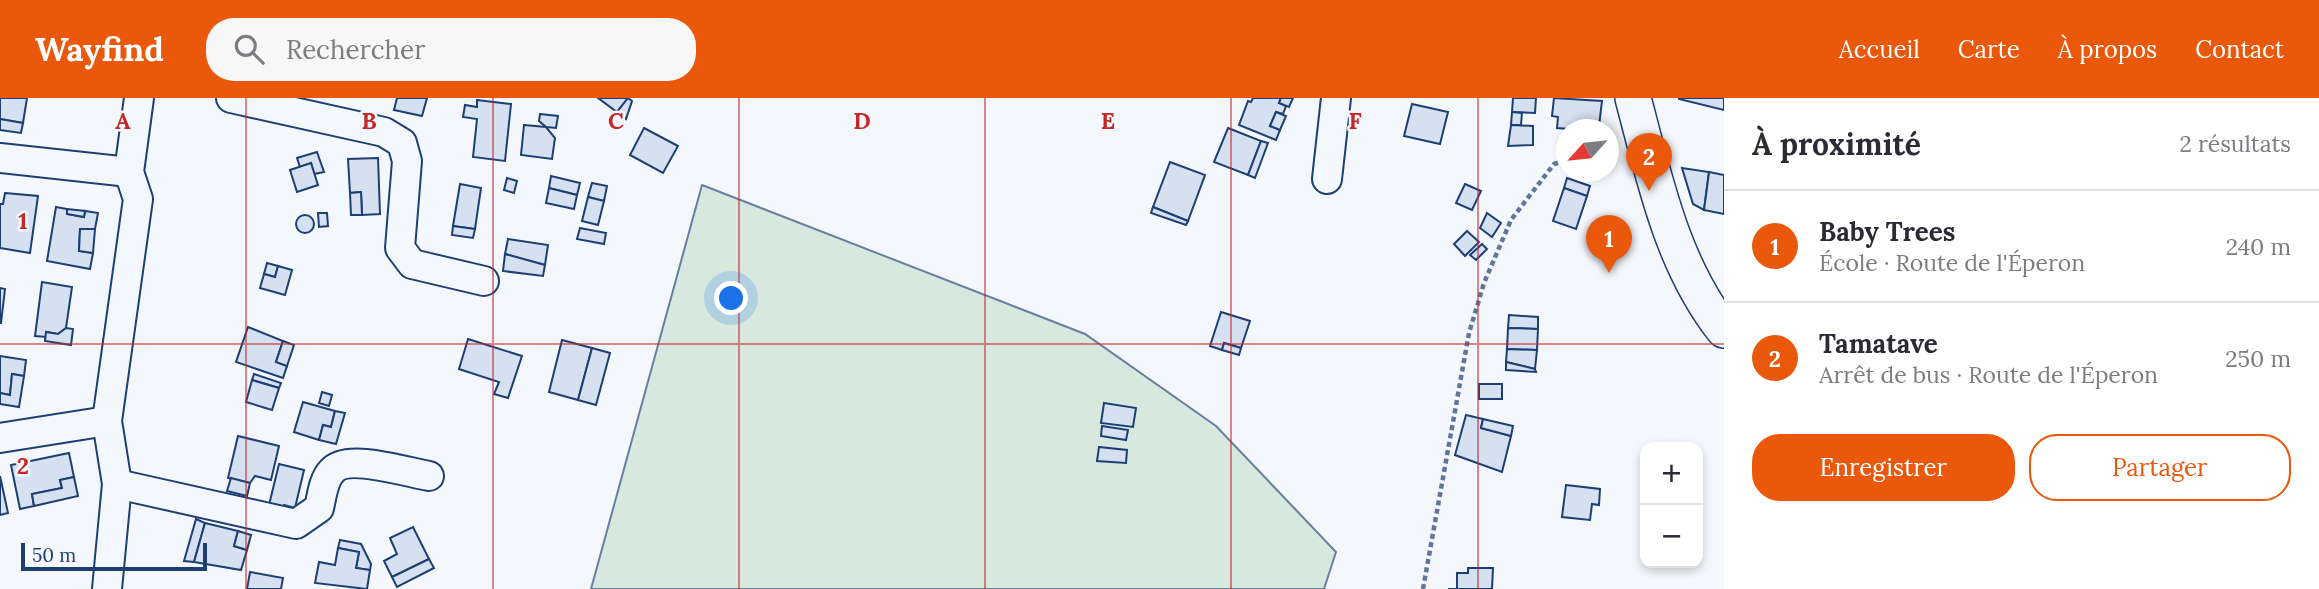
<!DOCTYPE html>
<html lang="fr">
<meta charset="utf-8">
<style>
:root{--surface:#fff;--page:#f7f7f7;--text:#2b2b33;--muted:#7c7c81;--line:#e1e1e2;--accent:#ea580c}
body{margin:0;font-family:Lora,serif;background:var(--page);color:var(--text)}
.controls{position:absolute;right:21px;bottom:21px;display:grid;overflow:hidden;border-radius:14px;box-shadow:0 4px 10px #0003}
.controls button{width:63px;height:63px;display:grid;place-items:center;padding:0;border:0;border-bottom:2px solid var(--line);background:var(--surface);color:var(--text);font:35px sans-serif}
.compass{position:absolute;left:1556px;top:21px;width:63px;height:63px;border-radius:50%;background:var(--surface);box-shadow:0 4px 10px #0003;rotate:243deg}
.scale{position:absolute;left:21px;bottom:18px;width:186px;box-sizing:border-box;padding-left:7px;border:4px solid #1d3f73;border-top:0;font-size:19px;line-height:24px;white-space:nowrap;color:#1d3f73;-webkit-text-stroke:5px #f4f7fb;paint-order:stroke}
.you{position:absolute;left:732px;top:201px;width:24px;height:24px;margin:-18px;border:5px solid #fff;border-radius:50%;background:#1a73e8;box-shadow:0 0 0 10px #1a73e833}
.badge{display:grid;place-items:center;width:46px;height:46px;border-radius:50%;background:var(--accent);color:#fff;font-size:23px;font-weight:700}
.pin{position:absolute;translate:-50% -58px;filter:drop-shadow(0 2px 4px #0008)}
.pin::after{content:'';position:absolute;top:37px;width:24px;height:21px;background:inherit;clip-path:polygon(0 0,100% 0,50% 100%)}
.list{margin:0;padding:0;list-style:none}
h2{display:flex;justify-content:space-between;align-items:center;height:91px;margin:0;padding:0 28px;font-size:30px}
h2 small{font-size:23px;font-weight:400;color:var(--muted)}
.list li{display:grid;grid-template-columns:46px 1fr auto;gap:21px;align-items:center;box-sizing:border-box;height:112px;padding:0 28px;border-top:2px solid var(--line)}
.list b{display:block;font-size:26px;white-space:nowrap}
.list p{margin:0;font-size:23px;white-space:nowrap;color:var(--muted)}
.list em{font-size:23px;font-style:normal;color:var(--muted)}
.actions{display:flex;gap:14px;padding:21px 28px}
.actions a{flex:1;padding:16px 0;border:2px solid var(--accent);border-radius:28px;text-align:center;font-size:24px;color:var(--accent)}
.actions .main{background:var(--accent);color:#fff}
.icon{flex:none;width:38px;height:38px;fill:none;stroke:currentColor;stroke-width:2;stroke-linecap:round;stroke-linejoin:round}
.map{position:relative;flex:none;width:1724px;height:491px;overflow:hidden}
header{display:flex;align-items:center;gap:42px;box-sizing:border-box;height:98px;padding:0 35px;background:var(--accent);color:#fff}
header strong{font-size:33px}
nav{display:flex;gap:38px;margin-inline-start:auto;font-size:24px}
.search{width:490px;height:63px;background:var(--page);display:flex;align-items:center;gap:18px;box-sizing:border-box;padding:0 24px;border-radius:28px;color:var(--muted);font-size:26px}
main{display:flex}
aside{flex:1;background:var(--surface)}
.map>svg:first-child{display:block}
.green{fill:#d7e8df;stroke:#687fa3;stroke-width:2}
.building{fill:#d5e0f0;stroke:#1d3f73;stroke-width:2}
.lines{fill:none;stroke-linecap:round;stroke-linejoin:round}
.minor-casing{stroke:#1d3f73;stroke-width:32}
.major-casing{stroke:#1d3f73;stroke-width:38}
.path{stroke:#5e769c;stroke-width:4.5;stroke-dasharray:5 3.5;stroke-linecap:butt}
.minor{stroke:#f4f7fb;stroke-width:28}
.major{stroke:#f4f7fb;stroke-width:35}
.grid{fill:none;stroke:#c62828;stroke-width:2;stroke-opacity:0.55}
.grid-label{font-size:23px;text-anchor:middle;font-weight:bold;fill:#c62828;stroke:#f4f7fb;stroke-width:5;stroke-linejoin:round;paint-order:stroke}
</style>
<header>
<strong>Wayfind</strong>
<div class="search"><svg class="icon" aria-label="search" viewBox="0 0 24 24"><circle cx="10" cy="10" r="6"/><path d="M15 15l6 6"/></svg>Rechercher</div>
<nav><a>Accueil</a><a>Carte</a><a>À propos</a><a>Contact</a></nav>
</header>
<main>
<div class="map">
<svg width="1724" height="491" viewBox="0 0 1724 491">
<rect width="100%" height="100%" fill="#f4f7fb"/>
<path class="green" d="M 702,87 L 1085,236 L 1216,328 L 1336,454 L 1324,491 L 591,491 Z"/>
<g class="building">
<path d="M 0,0 L 27,0 L 23,25 L 0,21 Z"/>
<path d="M 397,0 L 427,0 L 422,18 L 394,12 Z"/>
<path d="M 598,0 L 628,0 L 617,14 Z"/>
<path d="M 628,0 L 632,3 L 626,21 L 617,14 Z"/>
<path d="M 1253,0 L 1281,0 L 1279,5 L 1286,8 L 1283,16 L 1276,14 L 1270,28 L 1280,32 L 1276,42 L 1239,27 L 1248,3 L 1251,4 Z"/>
<path d="M 1281,0 L 1293,0 L 1289,9 L 1279,5 Z"/>
<path d="M 1513,0 L 1536,0 L 1535,15 L 1512,14 Z"/>
<path d="M 1554,0 L 1602,3 L 1599,28 L 1583,26 L 1582,32 L 1557,30 L 1558,19 L 1552,18 Z"/>
<path d="M 1679,0 L 1724,0 L 1724,12 L 1679,1 Z"/>
<path d="M 477,2 L 511,6 L 505,63 L 473,59 L 477,21 L 463,19 L 465,7 L 477,9 Z"/>
<path d="M 1412,6 L 1448,14 L 1440,46 L 1404,38 Z"/>
<path d="M 1276,14 L 1286,18 L 1280,32 L 1270,28 Z"/>
<path d="M 1512,14 L 1522,15 L 1521,27 L 1511,27 Z"/>
<path d="M 540,16 L 558,18 L 556,30 L 546,29 L 539,23 Z"/>
<path d="M 0,21 L 23,25 L 21,35 L 0,32 Z"/>
<path d="M 524,27 L 546,29 L 555,40 L 552,61 L 521,57 Z"/>
<path d="M 1511,27 L 1533,28 L 1533,47 L 1508,48 Z"/>
<path d="M 644,30 L 678,48 L 663,75 L 630,57 Z"/>
<path d="M 1228,30 L 1261,43 L 1248,77 L 1214,64 Z"/>
<path d="M 1261,43 L 1268,45 L 1255,80 L 1248,77 Z"/>
<path d="M 317,54 L 324,74 L 314,76 L 311,65 L 300,69 L 297,60 Z"/>
<path d="M 378,60 L 380,116 L 362,117 L 361,94 L 350,95 L 348,61 Z"/>
<path d="M 1170,64 L 1205,77 L 1188,123 L 1153,109 Z"/>
<path d="M 311,65 L 318,87 L 297,94 L 290,72 Z"/>
<path d="M 1682,70 L 1709,74 L 1704,112 L 1693,106 Z"/>
<path d="M 1709,74 L 1724,77 L 1724,116 L 1704,112 Z"/>
<path d="M 551,78 L 580,85 L 577,97 L 549,90 Z"/>
<path d="M 507,80 L 517,83 L 514,95 L 504,92 Z"/>
<path d="M 1567,80 L 1590,88 L 1587,98 L 1564,90 Z"/>
<path d="M 592,85 L 607,88 L 604,103 L 588,99 Z"/>
<path d="M 460,86 L 481,90 L 475,131 L 453,128 Z"/>
<path d="M 1465,86 L 1481,93 L 1472,112 L 1456,105 Z"/>
<path d="M 549,90 L 577,97 L 574,111 L 546,105 Z"/>
<path d="M 1564,90 L 1587,98 L 1576,131 L 1553,123 Z"/>
<path d="M 361,94 L 362,117 L 351,117 L 350,95 Z"/>
<path d="M 5,95 L 38,98 L 30,155 L 0,150 L 0,106 L 3,106 Z"/>
<path d="M 588,99 L 604,103 L 598,127 L 582,123 Z"/>
<path d="M 56,109 L 67,111 L 67,116 L 84,119 L 85,113 L 98,115 L 95,131 L 80,131 L 79,153 L 93,155 L 90,171 L 47,163 Z"/>
<path d="M 1153,109 L 1188,123 L 1186,127 L 1151,115 Z"/>
<path d="M 67,111 L 85,113 L 84,119 L 67,116 Z"/>
<path d="M 318,115 L 327,115 L 328,128 L 319,129 Z"/>
<path d="M 1487,115 L 1501,125 L 1492,139 L 1480,130 Z"/>
<circle cx="305" cy="126" r="9"/>
<path d="M 453,128 L 475,131 L 473,140 L 452,137 Z"/>
<path d="M 580,130 L 606,135 L 604,146 L 577,141 Z"/>
<path d="M 80,131 L 95,131 L 93,155 L 79,153 Z"/>
<path d="M 1467,133 L 1479,144 L 1465,158 L 1454,146 Z"/>
<path d="M 508,141 L 548,147 L 545,167 L 505,156 Z"/>
<path d="M 1482,146 L 1487,151 L 1476,162 L 1470,157 Z"/>
<path d="M 505,156 L 545,167 L 543,178 L 503,173 Z"/>
<path d="M 267,165 L 278,168 L 275,179 L 264,176 Z"/>
<path d="M 278,168 L 292,172 L 285,197 L 260,190 L 264,176 L 275,179 Z"/>
<path d="M 42,184 L 72,189 L 66,230 L 58,236 L 46,234 L 46,239 L 35,238 Z"/>
<path d="M 0,190 L 5,191 L 1,225 L 0,225 Z"/>
<path d="M 1221,214 L 1250,223 L 1241,250 L 1224,245 L 1222,252 L 1210,248 Z"/>
<path d="M 1509,217 L 1538,219 L 1538,231 L 1508,230 Z"/>
<path d="M 248,229 L 283,243 L 276,264 L 287,268 L 283,280 L 236,264 Z"/>
<path d="M 66,230 L 73,231 L 71,247 L 45,243 L 46,234 L 58,236 Z"/>
<path d="M 1508,230 L 1538,231 L 1537,252 L 1507,251 Z"/>
<path d="M 468,241 L 522,258 L 508,300 L 494,296 L 499,284 L 459,271 Z"/>
<path d="M 562,242 L 592,250 L 578,302 L 549,294 Z"/>
<path d="M 283,243 L 294,247 L 287,268 L 276,264 Z"/>
<path d="M 1224,245 L 1241,250 L 1239,257 L 1222,252 Z"/>
<path d="M 592,250 L 610,255 L 596,307 L 578,302 Z"/>
<path d="M 1507,251 L 1537,252 L 1535,271 L 1506,264 Z"/>
<path d="M 0,258 L 26,262 L 24,278 L 12,276 L 10,297 L 0,295 Z"/>
<path d="M 1506,264 L 1535,271 L 1536,274 L 1506,272 Z"/>
<path d="M 12,276 L 24,278 L 19,309 L 0,306 L 0,295 L 10,297 Z"/>
<path d="M 254,276 L 281,285 L 279,290 L 252,282 Z"/>
<path d="M 252,282 L 279,290 L 272,312 L 246,304 Z"/>
<rect x="1479" y="286" width="23" height="15"/>
<path d="M 322,294 L 332,297 L 329,308 L 319,305 Z"/>
<path d="M 303,304 L 335,313 L 331,329 L 323,327 L 319,342 L 294,334 Z"/>
<path d="M 1104,305 L 1136,310 L 1133,329 L 1101,325 Z"/>
<path d="M 335,313 L 345,315 L 336,346 L 319,342 L 323,327 L 331,329 Z"/>
<path d="M 1466,317 L 1483,321 L 1481,330 L 1511,338 L 1502,374 L 1455,357 Z"/>
<path d="M 1483,321 L 1513,328 L 1511,338 L 1481,330 Z"/>
<path d="M 1102,328 L 1128,332 L 1126,342 L 1101,338 Z"/>
<path d="M 238,338 L 279,348 L 271,382 L 255,378 L 250,385 L 228,380 Z"/>
<path d="M 1099,349 L 1127,352 L 1126,365 L 1097,363 Z"/>
<path d="M 69,355 L 74,379 L 60,382 L 62,390 L 32,396 L 34,408 L 20,411 L 11,367 Z"/>
<path d="M 279,366 L 304,372 L 295,410 L 284,407 L 283,414 L 268,411 Z"/>
<path d="M 0,378 L 8,415 L 0,417 Z"/>
<path d="M 74,379 L 78,398 L 34,408 L 32,396 L 62,390 L 60,382 Z"/>
<path d="M 231,380 L 250,385 L 247,398 L 227,393 Z"/>
<path d="M 1566,387 L 1600,391 L 1599,407 L 1592,406 L 1590,422 L 1562,419 Z"/>
<path d="M 196,421 L 205,425 L 194,464 L 184,463 Z"/>
<path d="M 205,425 L 238,433 L 234,448 L 247,452 L 241,472 L 194,464 Z"/>
<path d="M 413,429 L 429,461 L 392,479 L 384,463 L 397,456 L 390,440 Z"/>
<path d="M 238,433 L 251,437 L 247,452 L 234,448 Z"/>
<path d="M 340,442 L 361,446 L 371,466 L 370,472 L 356,470 L 359,454 L 338,450 Z"/>
<path d="M 338,450 L 359,454 L 356,470 L 370,472 L 367,491 L 315,485 L 319,464 L 335,467 Z"/>
<path d="M 429,461 L 434,470 L 397,489 L 392,479 Z"/>
<path d="M 1468,470 L 1493,470 L 1492,491 L 1448,491 L 1457,491 L 1457,475 L 1468,475 Z"/>
<path d="M 250,474 L 283,480 L 281,491 L 247,491 Z"/>
</g>
<g class="lines">
<g class="minor-casing">
<g id="minor">
<path d="M 231,0 L 384,34 L 402,45 L 407,63 L 400,150 L 412,166 L 484,183"/>
<path d="M 0,60 L 129,74"/>
<path d="M 1327,81 L 1336,0"/>
<path d="M 0,340 L 107,323"/>
<path d="M 117,386 L 296,426 L 319,410 C 322,398 323,382 332,373 C 347,355 406,374 429,378"/>
<path d="M 107,491 L 117,386 L 107,323 L 138,101 L 129,74 L 139,0"/>
</g>
</g>
<g class="major-casing">
<path id="major" d="M 1633,0 C 1654,79 1672,167 1724,232"/>
</g>
<path class="path" d="M 1423,491 L 1469,235 L 1484,185 L 1511,122 L 1554,66 L 1566,63"/>
<use href="#minor" class="minor"/>
<use href="#major" class="major"/>
</g>
<path class="grid" d="M 246,0 L 246,491M 493,0 L 493,491M 739,0 L 739,491M 985,0 L 985,491M 1231,0 L 1231,491M 1478,0 L 1478,491M 0,246 L 1724,246"/>
<g class="grid-label">
<text x="123" y="31">A</text>
<text x="369" y="31">B</text>
<text x="616" y="31">C</text>
<text x="862" y="31">D</text>
<text x="1108" y="31">E</text>
<text x="1355" y="31">F</text>
<text x="23" y="131">1</text>
<text x="23" y="376">2</text>
</g>
</svg>
<div class="controls">
<button>+</button>
<button>−</button>
</div>
<svg class="compass" viewBox="-18 -18 36 36"><path d="M0-13l5 13h-10z" fill="#e53935"/><path d="M0 13l5-13h-10z" fill="#7c7c81"/></svg>
<div class="scale">50 m</div>
<div class="you"></div>
<div class="pin badge" style="left:1609px;top:175px">1</div>
<div class="pin badge" style="left:1649px;top:93px">2</div>
</div>
<aside>
<h2>À proximité<small>2 résultats</small></h2>
<ul class="list">
<li><span class="badge">1</span><div><b>Baby Trees</b><p>École · Route de l'Éperon</p></div><em>240 m</em></li>
<li><span class="badge">2</span><div><b>Tamatave</b><p>Arrêt de bus · Route de l'Éperon</p></div><em>250 m</em></li>
</ul>
<div class="actions"><a class="main">Enregistrer</a><a>Partager</a></div>
</aside>
</main>
